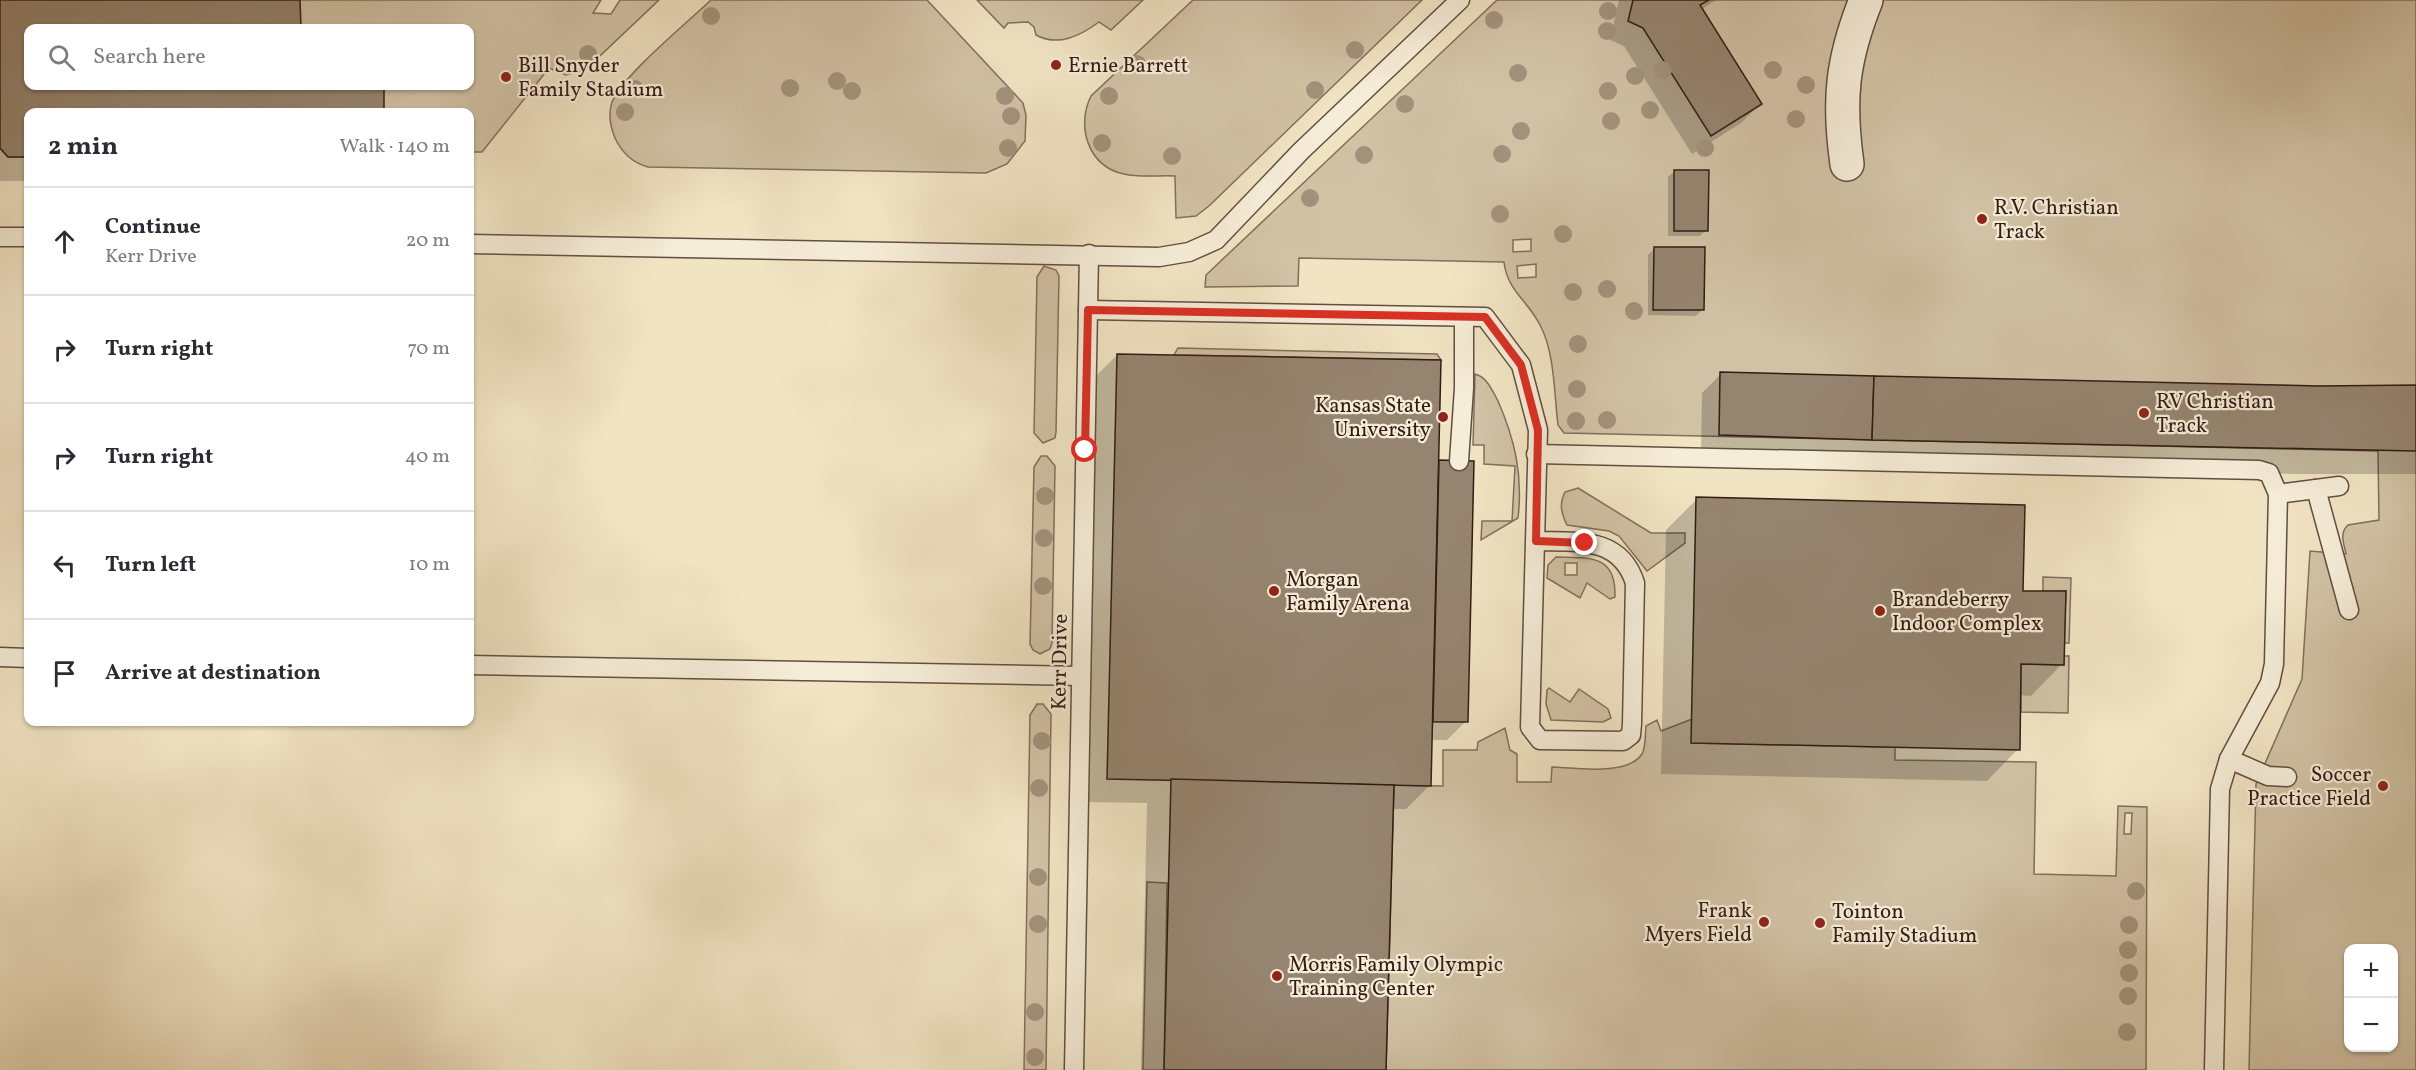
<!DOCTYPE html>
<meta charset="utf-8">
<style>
:root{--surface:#fff;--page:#f7f7f7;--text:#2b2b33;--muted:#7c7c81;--line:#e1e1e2}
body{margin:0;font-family:Vollkorn,serif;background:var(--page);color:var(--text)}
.controls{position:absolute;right:18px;bottom:18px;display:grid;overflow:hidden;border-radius:12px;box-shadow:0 2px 4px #0004}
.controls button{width:54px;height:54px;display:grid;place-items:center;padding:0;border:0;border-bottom:2px solid var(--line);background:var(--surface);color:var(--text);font:30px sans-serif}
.stop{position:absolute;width:18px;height:18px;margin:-14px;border:4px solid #d93025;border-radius:50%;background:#fff}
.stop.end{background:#d93025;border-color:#fff;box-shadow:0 2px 6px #0008}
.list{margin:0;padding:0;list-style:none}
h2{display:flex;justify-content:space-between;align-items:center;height:78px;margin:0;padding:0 24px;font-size:26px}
h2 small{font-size:20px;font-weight:400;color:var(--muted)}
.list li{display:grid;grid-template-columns:39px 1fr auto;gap:18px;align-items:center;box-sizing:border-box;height:108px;padding:0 24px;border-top:2px solid var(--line)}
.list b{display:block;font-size:22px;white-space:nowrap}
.list p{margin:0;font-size:20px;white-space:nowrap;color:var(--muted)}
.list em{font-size:20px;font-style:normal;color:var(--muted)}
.icon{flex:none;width:33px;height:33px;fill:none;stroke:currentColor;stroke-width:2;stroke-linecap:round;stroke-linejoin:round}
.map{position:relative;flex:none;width:2416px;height:1070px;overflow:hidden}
.search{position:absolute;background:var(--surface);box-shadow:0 2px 4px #0004;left:24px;top:24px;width:450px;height:66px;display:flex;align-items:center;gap:15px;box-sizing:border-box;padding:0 21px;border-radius:12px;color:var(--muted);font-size:22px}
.panel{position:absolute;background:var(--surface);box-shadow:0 2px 4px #0004;left:24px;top:108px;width:450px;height:618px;border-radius:12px}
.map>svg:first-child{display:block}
.green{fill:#d1c2a5;stroke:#826f5c;stroke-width:1.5;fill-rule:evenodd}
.shadow{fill:#0003;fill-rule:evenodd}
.building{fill:#95846f;stroke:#321c14;stroke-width:1.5}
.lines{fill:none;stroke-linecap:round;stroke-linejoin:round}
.lane-casing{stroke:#624e40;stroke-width:21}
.street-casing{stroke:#624e40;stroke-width:36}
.lane{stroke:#f6edd8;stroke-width:18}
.street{stroke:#f6edd8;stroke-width:33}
.tree{fill:#a2927b}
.route{stroke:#d93025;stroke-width:8}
.poi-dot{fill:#8f2418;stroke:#f6edd8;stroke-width:2}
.labels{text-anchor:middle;stroke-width:4.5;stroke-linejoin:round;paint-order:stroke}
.poi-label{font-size:21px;fill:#321c14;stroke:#f6edd8;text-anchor:start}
.street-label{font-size:21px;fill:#321c14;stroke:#f6edd8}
</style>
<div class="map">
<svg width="2416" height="1070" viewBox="0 0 2416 1070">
<rect width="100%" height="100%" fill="#f1e4c3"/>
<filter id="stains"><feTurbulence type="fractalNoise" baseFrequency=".00333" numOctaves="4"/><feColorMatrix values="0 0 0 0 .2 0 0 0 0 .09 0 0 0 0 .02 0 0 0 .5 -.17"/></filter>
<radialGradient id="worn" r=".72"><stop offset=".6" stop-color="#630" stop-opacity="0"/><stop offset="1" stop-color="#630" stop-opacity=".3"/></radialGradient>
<g class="green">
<path d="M 0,0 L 601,0 L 593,13 L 611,14 L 620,0 L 659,0 L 585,70 L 566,75 L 549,68 L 482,152 L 470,152 L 470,112 L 28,112 L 28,157 L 8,157 L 0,148 ZM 28,28 L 470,28 L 470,86 L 28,86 Z"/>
<path d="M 711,0 L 927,0 L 1023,103 L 1026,115 L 1025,141 L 1007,164 L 986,173 L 648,167 C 633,163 622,153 615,138 C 610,126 608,114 612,102 C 623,75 687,23 711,0 Z"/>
<path d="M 977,0 L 1143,0 L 1111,30 L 1099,22 C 1080,36 1058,47 1036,35 L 1034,27 L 1028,22 L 1008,23 L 1004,28 Z"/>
<path d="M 1193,0 L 1422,0 L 1209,206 L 1196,216 L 1176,218 L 1175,176 C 1159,175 1140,178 1124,174 C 1088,167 1076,126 1091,96 Z"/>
<path d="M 1497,0 L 2416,0 L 2416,1070 L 2249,1070 L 2256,784 L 2302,679 L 2310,551 L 2346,554 C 2344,544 2339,533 2348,525 L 2379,520 L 2378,451 L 1564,433 L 1558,425 C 1554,394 1555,353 1540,325 C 1528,301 1507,290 1504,262 L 1299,258 L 1298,286 L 1205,287 L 1206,275 ZM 1531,239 L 1531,251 L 1513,252 L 1513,240 ZM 1536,264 L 1536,277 L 1518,278 L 1517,266 ZM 2348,948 L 2394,948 L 2394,1048 L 2348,1048 Z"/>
<path d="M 1044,266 L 1056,270 L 1059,276 L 1056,432 L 1055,438 L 1043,443 L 1034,433 L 1037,277 Z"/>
<path d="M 1178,348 L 1437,354 L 1441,360 L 1174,355 Z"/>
<path d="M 1475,374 C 1487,377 1492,390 1498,401 C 1515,440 1523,475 1518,518 L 1481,540 L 1482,521 L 1512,521 L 1515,466 L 1484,464 L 1484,445 L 1473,445 Z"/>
<path d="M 1041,456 L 1047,456 L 1055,466 L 1052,643 L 1050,649 L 1040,654 L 1033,650 L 1030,644 L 1034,467 ZM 1046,490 L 1050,492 L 1051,500 L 1043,503 L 1038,496 L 1039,492 ZM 1041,532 L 1046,532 L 1051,538 L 1046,545 L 1038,543 L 1038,534 ZM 1040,580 L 1048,582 L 1049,590 L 1041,593 L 1036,587 Z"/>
<path d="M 1578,488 L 1651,533 L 1685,533 L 1685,543 L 1647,571 L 1619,536 L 1609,531 L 1567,525 C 1561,513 1559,504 1565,492 Z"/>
<path d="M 1556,557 C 1590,558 1616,554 1615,597 L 1610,599 L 1587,583 L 1580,598 L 1547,578 L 1548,565 ZM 1577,563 L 1577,575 L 1565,575 L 1565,563 Z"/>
<path d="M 2043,577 L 2071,578 L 2069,643 L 2064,643 L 2066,591 L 2043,591 Z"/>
<path d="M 2064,656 L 2069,656 L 2068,713 L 2021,712 L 2021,664 L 2064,665 Z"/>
<path d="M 1549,688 L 1570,702 L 1579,689 L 1608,709 L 1611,718 L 1603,722 L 1551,720 L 1546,704 L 1547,690 Z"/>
<path d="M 1037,704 L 1043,704 L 1051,714 L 1046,1070 L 1024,1070 L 1030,715 ZM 1039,735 L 1047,737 L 1047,745 L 1044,748 L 1039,748 L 1034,742 ZM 1036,782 L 1044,784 L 1045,792 L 1041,795 L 1033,793 L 1032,789 ZM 1035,871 L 1040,871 L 1045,877 L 1040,884 L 1032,882 L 1032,874 ZM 1035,918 L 1043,920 L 1043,929 L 1040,931 L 1032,929 L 1030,925 ZM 1033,1006 L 1038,1006 L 1043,1012 L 1038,1019 L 1030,1017 L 1030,1009 ZM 1037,1051 L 1042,1057 L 1040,1062 L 1033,1065 L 1029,1062 L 1029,1054 Z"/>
<path d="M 1692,719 L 1692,743 L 1895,747 L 1895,760 L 2036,762 L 2034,874 L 2116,876 L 2118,806 L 2147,807 L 2146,1070 L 1386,1070 L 1394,785 L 1443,786 L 1443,750 L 1477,750 L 1478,742 L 1505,728 L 1510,750 L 1517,754 L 1517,782 L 1551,782 L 1552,767 C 1576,768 1628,776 1642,754 C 1646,747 1645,735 1646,726 L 1657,720 L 1661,731 ZM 2125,813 L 2132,813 L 2131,834 L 2124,834 Z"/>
<path d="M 1147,882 L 1167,883 L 1164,1070 L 1143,1070 Z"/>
</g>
<g class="shadow">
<path d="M 0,0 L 299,0 L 300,28 L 28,28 L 28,86 L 383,86 L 383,112 L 28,112 L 28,181 L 0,181 Z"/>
<path d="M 1619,0 L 1716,0 L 1701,10 L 1760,104 L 1741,123 L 1692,154 L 1624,46 L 1610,40 Z"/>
<path d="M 1675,171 L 1706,230 L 1700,236 L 1668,236 L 1668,177 Z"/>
<path d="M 1654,249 L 1703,309 L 1696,316 L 1648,315 L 1648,255 Z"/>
<path d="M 1117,355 L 1438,462 L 1472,462 L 1466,721 L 1447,740 L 1431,740 L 1430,785 L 1406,809 L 1391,809 L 1385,1070 L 1141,1070 L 1147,803 L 1083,802 L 1093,379 ZM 1426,720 L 1450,720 L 1450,723 L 1426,723 Z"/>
<path d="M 1721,374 L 2416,387 L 2416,474 L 2295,474 L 1849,464 L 1701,454 L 1702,393 Z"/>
<path d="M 1697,499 L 2062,664 L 2031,696 L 2019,695 L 2018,749 L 1987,781 L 1661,774 L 1666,530 Z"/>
</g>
<g class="building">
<path d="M 0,0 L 300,0 L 301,28 L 28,28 L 28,86 L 384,86 L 384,112 L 28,112 L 28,157 L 8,157 L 0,148 Z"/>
<path d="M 1633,0 L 1709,0 L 1700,5 L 1762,104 L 1711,136 L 1643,28 L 1628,21 Z"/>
<path d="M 1674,170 L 1709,170 L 1708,231 L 1674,231 Z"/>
<path d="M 1654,247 L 1705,247 L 1704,310 L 1653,310 Z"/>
<path d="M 1117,354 L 1441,360 L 1431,786 L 1107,779 Z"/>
<path d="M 1720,372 L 1874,376 L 1872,440 L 1719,435 Z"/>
<path d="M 1874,376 L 2320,386 L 2416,385 L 2416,451 L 1872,440 Z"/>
<path d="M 1439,460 L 1474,461 L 1468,722 L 1433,722 Z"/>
<path d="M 1696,497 L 2025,505 L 2023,591 L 2066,591 L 2064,665 L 2021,664 L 2020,750 L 1691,743 Z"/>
<path d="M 1171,779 L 1394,785 L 1386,1070 L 1164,1070 Z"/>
</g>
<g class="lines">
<g class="lane-casing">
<g id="lane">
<path d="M 0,237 L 28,237"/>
<path d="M 470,244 L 1159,257 L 1189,252 L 1216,240 L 1301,151 L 1460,0"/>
<path d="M 1088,310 L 1485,317 L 1521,365 L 1538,430 L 1530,727 L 1540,740 L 1623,741 L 1631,735 L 1632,724 L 1635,583 C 1620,536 1577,542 1536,541"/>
<path d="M 1536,454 L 2259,470 L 2269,473 L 2278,494 L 2274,664 L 2270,683 L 2229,759 L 2220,789 L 2214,1070"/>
<path d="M 1459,461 L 1464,388 L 1464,317"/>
<path d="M 2316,489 L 2349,610"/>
<path d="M 2278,494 L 2339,486"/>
<path d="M 0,657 L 28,658"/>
<path d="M 470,665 L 1081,676"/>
<path d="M 2229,759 L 2268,776 L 2287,777"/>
<path d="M 1074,1070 L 1089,254"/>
</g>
</g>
<g class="street-casing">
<path id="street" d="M 1847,164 C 1838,100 1842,60 1866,0"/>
</g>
<use href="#lane" class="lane"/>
<use href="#street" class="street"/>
</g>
<g class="tree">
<circle cx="1608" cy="11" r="9"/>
<circle cx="711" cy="16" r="9"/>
<circle cx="1494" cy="20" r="9"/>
<circle cx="1607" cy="31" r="9"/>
<circle cx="1355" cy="50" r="9"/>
<circle cx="588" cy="54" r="9"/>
<circle cx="1137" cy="64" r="9"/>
<circle cx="1663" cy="70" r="9"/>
<circle cx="1773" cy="70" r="9"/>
<circle cx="1518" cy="73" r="9"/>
<circle cx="1635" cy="76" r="9"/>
<circle cx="837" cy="81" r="9"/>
<circle cx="1806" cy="85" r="9"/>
<circle cx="790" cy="88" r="9"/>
<circle cx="635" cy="89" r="9"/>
<circle cx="1315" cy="90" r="9"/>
<circle cx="852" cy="91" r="9"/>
<circle cx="1608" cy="91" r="9"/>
<circle cx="1005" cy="96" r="9"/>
<circle cx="1109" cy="96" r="9"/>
<circle cx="1405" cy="104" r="9"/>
<circle cx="1650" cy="110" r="9"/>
<circle cx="625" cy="112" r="9"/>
<circle cx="1011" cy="116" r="9"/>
<circle cx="1796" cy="119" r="9"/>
<circle cx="1611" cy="121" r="9"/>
<circle cx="1521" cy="131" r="9"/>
<circle cx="1102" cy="143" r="9"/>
<circle cx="1008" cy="148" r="9"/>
<circle cx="1705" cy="148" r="9"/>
<circle cx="1502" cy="154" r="9"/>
<circle cx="1364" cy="155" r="9"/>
<circle cx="1172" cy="156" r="9"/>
<circle cx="1310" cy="198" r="9"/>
<circle cx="1500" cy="214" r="9"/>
<circle cx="1563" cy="234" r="9"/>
<circle cx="1607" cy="289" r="9"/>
<circle cx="1573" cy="292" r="9"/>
<circle cx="1634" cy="311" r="9"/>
<circle cx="1578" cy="344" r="9"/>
<circle cx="1577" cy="389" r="9"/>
<circle cx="1607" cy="420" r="9"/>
<circle cx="1576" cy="421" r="9"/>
<circle cx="1045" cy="496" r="9"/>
<circle cx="1044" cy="538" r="9"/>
<circle cx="1043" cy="586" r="9"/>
<circle cx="1042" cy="741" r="9"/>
<circle cx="1039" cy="788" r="9"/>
<circle cx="1038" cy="877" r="9"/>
<circle cx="2136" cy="891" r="9"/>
<circle cx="1038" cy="924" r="9"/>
<circle cx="2129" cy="925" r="9"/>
<circle cx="2128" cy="950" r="9"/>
<circle cx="2129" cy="973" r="9"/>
<circle cx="2128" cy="996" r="9"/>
<circle cx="1035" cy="1012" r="9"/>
<circle cx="2127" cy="1032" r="9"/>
<circle cx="1035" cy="1057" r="9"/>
</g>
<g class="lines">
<path class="route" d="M 1085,450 L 1088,310 L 1485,317 L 1521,365 L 1538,430 L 1536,541 L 1585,543"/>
</g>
<g class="poi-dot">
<circle cx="1056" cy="65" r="6"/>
<circle cx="506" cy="77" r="6"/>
<circle cx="1982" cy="219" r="6"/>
<circle cx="2144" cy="413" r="6"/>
<circle cx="1443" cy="417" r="6"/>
<circle cx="1274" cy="591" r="6"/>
<circle cx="1880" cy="611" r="6"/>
<circle cx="2383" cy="786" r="6"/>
<circle cx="1764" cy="922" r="6"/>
<circle cx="1820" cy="923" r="6"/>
<circle cx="1277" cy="976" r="6"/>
</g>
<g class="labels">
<g class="poi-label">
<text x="518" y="72">Bill Snyder<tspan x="518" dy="24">Family Stadium</tspan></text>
<text x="1068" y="72">Ernie Barrett</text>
<text x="1994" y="214">R.V. Christian<tspan x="1994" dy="24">Track</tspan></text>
<text x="2156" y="408">RV Christian<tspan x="2156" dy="24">Track</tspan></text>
<text x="1431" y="412" text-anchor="end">Kansas State<tspan x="1431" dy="24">University</tspan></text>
<text x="1286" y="586">Morgan<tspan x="1286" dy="24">Family Arena</tspan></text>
<text x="1892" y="606">Brandeberry<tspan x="1892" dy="24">Indoor Complex</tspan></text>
<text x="2371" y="781" text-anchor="end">Soccer<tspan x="2371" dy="24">Practice Field</tspan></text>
<text x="1752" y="917" text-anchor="end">Frank<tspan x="1752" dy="24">Myers Field</tspan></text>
<text x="1832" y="918">Tointon<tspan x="1832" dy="24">Family Stadium</tspan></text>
<text x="1289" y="971">Morris Family Olympic<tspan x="1289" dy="24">Training Center</tspan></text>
</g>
<g class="street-label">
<text transform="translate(1059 662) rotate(-89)" y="7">Kerr Drive</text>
</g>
</g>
<rect width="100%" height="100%" filter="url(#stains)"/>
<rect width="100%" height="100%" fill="url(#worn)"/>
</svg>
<div class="controls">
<button>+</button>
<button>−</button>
</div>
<div class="stop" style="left:1085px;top:450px"></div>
<div class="stop end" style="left:1585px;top:543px"></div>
<div class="search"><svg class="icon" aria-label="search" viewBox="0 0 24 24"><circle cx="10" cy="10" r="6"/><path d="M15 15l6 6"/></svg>Search here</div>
<section class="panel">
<h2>2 min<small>Walk · 140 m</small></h2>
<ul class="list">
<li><svg class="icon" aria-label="ahead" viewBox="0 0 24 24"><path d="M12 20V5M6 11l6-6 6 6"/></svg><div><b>Continue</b><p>Kerr Drive</p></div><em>20 m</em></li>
<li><svg class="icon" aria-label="right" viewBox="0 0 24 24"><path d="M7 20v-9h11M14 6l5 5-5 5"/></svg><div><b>Turn right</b></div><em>70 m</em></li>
<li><svg class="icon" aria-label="right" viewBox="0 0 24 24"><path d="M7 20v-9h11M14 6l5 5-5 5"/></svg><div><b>Turn right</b></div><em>40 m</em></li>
<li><svg class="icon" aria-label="left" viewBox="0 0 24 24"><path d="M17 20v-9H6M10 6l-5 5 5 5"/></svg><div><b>Turn left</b></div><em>10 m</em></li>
<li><svg class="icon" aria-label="arrive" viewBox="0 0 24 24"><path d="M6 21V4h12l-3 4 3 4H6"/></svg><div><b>Arrive at destination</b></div></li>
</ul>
</section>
</div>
